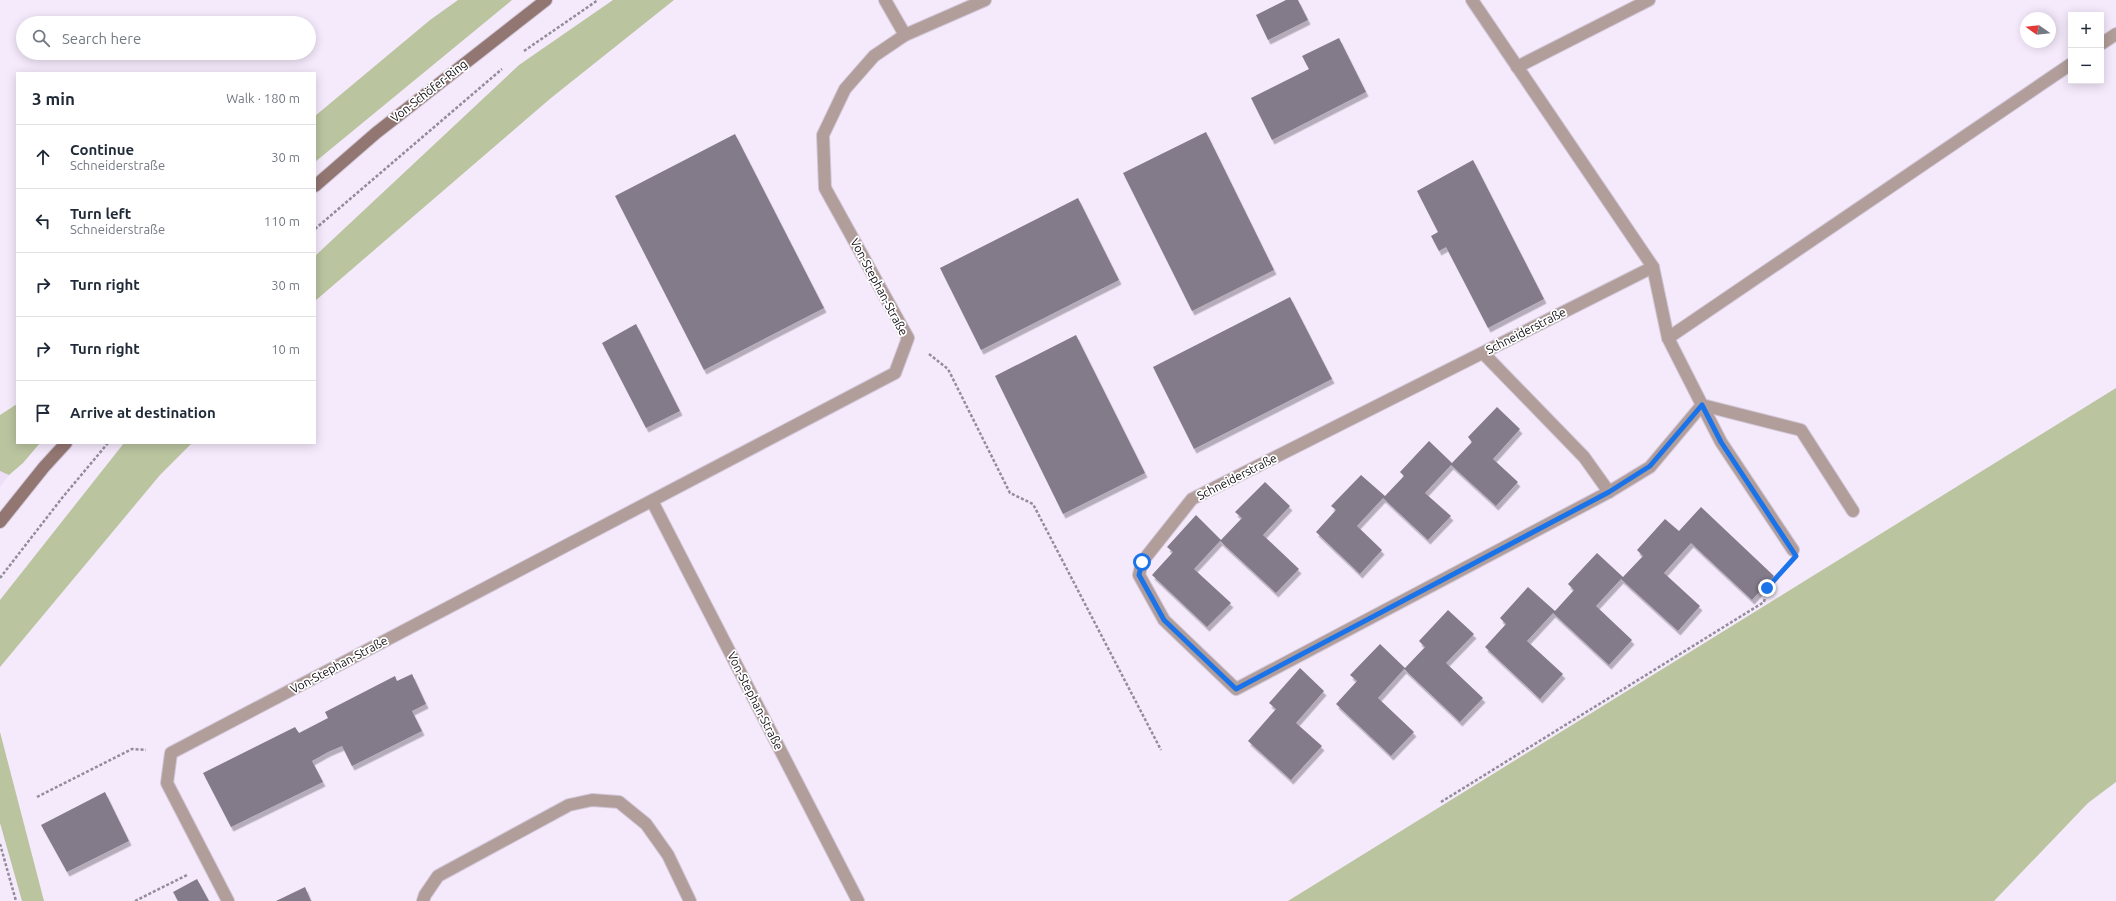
<!DOCTYPE html>
<meta charset="utf-8">
<style>
:root{--surface:#fff;--page:#f6f6f7;--text:#1f2937;--muted:#747a83;--line:#e0e1e3}
body{margin:0;font-family:Ubuntu,sans-serif;background:var(--page);color:var(--text)}
.controls{position:absolute;right:12px;top:12px;display:grid;overflow:hidden;border-radius:0px;box-shadow:0 2px 10px #0003}
.controls button{width:36px;height:36px;display:grid;place-items:center;padding:0;border:0;border-bottom:1px solid var(--line);background:var(--surface);color:var(--text);font:20px sans-serif}
.compass{position:absolute;left:2020px;top:12px;width:36px;height:36px;border-radius:50%;background:var(--surface);box-shadow:0 2px 10px #0003;rotate:284deg}
.stop{position:absolute;width:12px;height:12px;margin:-9px;border:3px solid #1a73e8;border-radius:50%;background:#fff}
.stop.end{background:#1a73e8;border-color:#fff;box-shadow:0 1px 4px #0008}
.list{margin:0;padding:0;list-style:none}
h2{display:flex;justify-content:space-between;align-items:center;height:52px;margin:0;padding:0 16px;font-size:17px}
h2 small{font-size:13px;font-weight:400;color:var(--muted)}
.list li{display:grid;grid-template-columns:26px 1fr auto;gap:12px;align-items:center;box-sizing:border-box;height:64px;padding:0 16px;border-top:1px solid var(--line)}
.list b{display:block;font-size:15px;white-space:nowrap}
.list p{margin:0;font-size:13px;white-space:nowrap;color:var(--muted)}
.list em{font-size:13px;font-style:normal;color:var(--muted)}
.icon{flex:none;width:22px;height:22px;fill:none;stroke:currentColor;stroke-width:2;stroke-linecap:round;stroke-linejoin:round}
.map{position:relative;flex:none;width:2116px;height:901px;overflow:hidden}
.search{position:absolute;background:var(--surface);box-shadow:0 2px 10px #0003;left:16px;top:16px;width:300px;height:44px;display:flex;align-items:center;gap:10px;box-sizing:border-box;padding:0 14px;border-radius:22px;color:var(--muted);font-size:15px}
.panel{position:absolute;background:var(--surface);box-shadow:0 2px 10px #0003;left:16px;top:72px;width:300px;height:372px;border-radius:0px}
.map>svg:first-child{display:block}
.built{fill:#eddff8}
.green{fill:#bac49f}
.building{fill:#837a8a;filter:url(#shadow)}
.lines{fill:none;stroke-linecap:round;stroke-linejoin:round}
.service-casing{stroke:#d1c7d7;stroke-width:14}
.minor-casing{stroke:#d1c7d7;stroke-width:14}
.secondary-casing{stroke:#d1c7d7;stroke-width:14}
.path{stroke:#938c99;stroke-width:2.5;stroke-dasharray:3 2;stroke-linecap:butt}
.service{stroke:#b19d9a;stroke-width:12}
.minor{stroke:#b19d9a;stroke-width:12}
.secondary{stroke:#927672;stroke-width:12}
.route{stroke:#1a73e8;stroke-width:5}
.labels{text-anchor:middle;stroke-width:3.5;stroke-linejoin:round;paint-order:stroke}
.street-label{font-size:12px;fill:#110e14;stroke:#fff}
</style>
<div class="map">
<svg width="2116" height="901" viewBox="0 0 2116 901">
<defs>
<filter id="shadow"><feDropShadow dx="2.5" dy="4.5" stdDeviation="0" flood-color="#0004"/></filter>
</defs>
<rect width="100%" height="100%" fill="#f5eafc"/>
<path class="built" d="M 0,471 L 9,475 L 0,487 Z"/>
<g class="green">
<path d="M 458,0 L 512,0 L 315,162 L 315,116 L 430,20 Z"/>
<path d="M 613,0 L 674,0 L 551,98 L 315,301 L 315,256 L 519,65 Z"/>
<path d="M 2116,388 L 2116,782 L 2088,803 L 1994,901 L 1288,901 Z"/>
<path d="M 17,404 L 17,443 L 40,443 L 23,463 L 9,475 L 0,471 L 0,415 Z"/>
<path d="M 124,443 L 192,443 L 160,475 L 0,667 L 0,600 Z"/>
<path d="M 0,732 L 44,901 L 22,901 L 0,823 Z"/>
</g>
<g class="building">
<path d="M 1286,0 L 1298,0 L 1308,20 L 1268,40 L 1256,15 Z"/>
<path d="M 1339,38 L 1366,92 L 1272,140 L 1251,98 L 1309,69 L 1302,56 Z"/>
<path d="M 1206,132 L 1274,270 L 1192,311 L 1123,173 Z"/>
<path d="M 735,134 L 824,308 L 704,370 L 615,196 Z"/>
<path d="M 1473,160 L 1544,299 L 1488,328 L 1446,247 L 1439,251 L 1431,236 L 1438,232 L 1417,191 Z"/>
<path d="M 1078,198 L 1119,280 L 981,350 L 940,268 Z"/>
<path d="M 1290,297 L 1332,379 L 1194,449 L 1153,367 Z"/>
<path d="M 636,324 L 680,411 L 646,428 L 602,343 Z"/>
<path d="M 1076,335 L 1145,473 L 1063,514 L 995,376 Z"/>
<path d="M 1497,407 L 1520,429 L 1493,459 L 1518,482 L 1496,506 L 1451,465 L 1425,493 L 1451,516 L 1428,540 L 1383,498 L 1357,526 L 1382,550 L 1360,574 L 1316,532 L 1336,510 L 1331,506 L 1361,475 L 1385,496 L 1404,476 L 1400,472 L 1429,441 L 1452,463 L 1472,442 L 1468,437 Z"/>
<path d="M 1265,482 L 1290,506 L 1263,535 L 1299,569 L 1276,593 L 1220,541 L 1194,569 L 1231,603 L 1207,627 L 1152,575 L 1173,552 L 1167,547 L 1196,515 L 1221,540 L 1242,518 L 1235,512 Z"/>
<path d="M 1701,507 L 1774,576 L 1752,600 L 1691,543 L 1664,573 L 1700,606 L 1678,631 L 1621,579 L 1596,606 L 1632,640 L 1609,665 L 1553,613 L 1527,641 L 1563,674 L 1540,699 L 1485,647 L 1506,624 L 1500,618 L 1528,587 L 1555,611 L 1574,590 L 1568,584 L 1597,553 L 1623,577 L 1643,556 L 1637,550 L 1665,519 L 1679,531 Z"/>
<path d="M 1448,610 L 1474,634 L 1446,663 L 1483,698 L 1460,722 L 1404,669 L 1378,698 L 1414,732 L 1391,756 L 1336,704 L 1357,681 L 1350,675 L 1380,644 L 1405,668 L 1425,647 L 1419,641 Z"/>
<path d="M 1300,668 L 1324,691 L 1296,723 L 1322,746 L 1291,780 L 1248,741 L 1276,709 L 1269,703 Z"/>
<path d="M 412,674 L 426,704 L 412,711 L 422,731 L 352,766 L 342,746 L 328,752 L 312,761 L 323,782 L 231,827 L 203,773 L 295,727 L 299,733 L 328,718 L 325,712 L 395,676 L 397,681 Z"/>
<path d="M 105,792 L 129,841 L 67,872 L 41,825 Z"/>
<path d="M 197,879 L 209,901 L 178,901 L 173,892 Z"/>
<path d="M 305,887 L 311,901 L 276,901 Z"/>
</g>
<g class="lines">
<g class="service-casing">
<g id="service">
<path d="M 2101,44 L 2116,34"/>
<path d="M 1517,67 L 1649,0"/>
<path d="M 1653,267 L 1192,499 L 1142,562 L 1139,575 L 1164,620 L 1236,689 L 1609,492 L 1650,467 L 1702,405"/>
<path d="M 1668,338 L 2071,64"/>
<path d="M 1483,353 L 1584,457 L 1609,492"/>
<path d="M 1702,405 L 1801,430 L 1853,511"/>
<path d="M 1702,405 L 1721,442 L 1793,550"/>
<path d="M 423,901 L 425,895 L 438,876 L 569,805 L 592,800 L 619,802 L 646,824 L 668,855 L 690,901"/>
</g>
</g>
<g class="minor-casing">
<g id="minor">
<path d="M 885,0 L 905,35 L 985,0"/>
<path d="M 1472,0 L 1653,267 L 1668,338 L 1702,405"/>
<path d="M 652,501 L 858,901"/>
<path d="M 228,901 L 167,783 L 171,753 L 895,373 L 908,338 L 825,188 L 823,135 L 845,89 L 874,56 L 905,35"/>
</g>
</g>
<g class="secondary-casing">
<g id="secondary">
<path d="M 315,186 L 376,133 L 546,0"/>
<path d="M 0,522 L 44,467 L 66,443"/>
</g>
</g>
<g class="path">
<path d="M 524,51 L 598,0"/>
<path d="M 315,229 L 502,69"/>
<path d="M 929,354 L 948,369 L 1010,493 L 1033,504 L 1161,750"/>
<path d="M 0,578 L 62,498 L 108,443"/>
<path d="M 37,797 L 132,749 L 146,750"/>
<path d="M 1441,802 L 1764,602 L 1767,588 L 1782,572"/>
<path d="M 0,844 L 16,901"/>
<path d="M 135,901 L 187,875"/>
</g>
<use href="#service" class="service"/>
<use href="#minor" class="minor"/>
<use href="#secondary" class="secondary"/>
</g>
<g class="lines">
<path class="route" d="M 1142,562 L 1139,575 L 1164,620 L 1236,689 L 1609,492 L 1650,466 L 1702,405 L 1721,442 L 1796,556 L 1767,588"/>
</g>
<g class="labels">
<g class="street-label">
<text transform="translate(429 91) rotate(-38)" y="4">Von-Schöfer-Ring</text>
<text transform="translate(879 287) rotate(62)" y="4">Von-Stephan-Straße</text>
<text transform="translate(1526 331) rotate(-27)" y="4">Schneiderstraße</text>
<text transform="translate(1237 477) rotate(-27)" y="4">Schneiderstraße</text>
<text transform="translate(339 665) rotate(-28)" y="4">Von-Stephan-Straße</text>
<text transform="translate(755 701) rotate(63)" y="4">Von-Stephan-Straße</text>
</g>
</g>
</svg>
<div class="controls">
<button>+</button>
<button>−</button>
</div>
<svg class="compass" viewBox="-18 -18 36 36"><path d="M0-13l5 13h-10z" fill="#e53935"/><path d="M0 13l5-13h-10z" fill="#747a83"/></svg>
<div class="stop" style="left:1142px;top:562px"></div>
<div class="stop end" style="left:1767px;top:588px"></div>
<div class="search"><svg class="icon" aria-label="search" viewBox="0 0 24 24"><circle cx="10" cy="10" r="6"/><path d="M15 15l6 6"/></svg>Search here</div>
<section class="panel">
<h2>3 min<small>Walk · 180 m</small></h2>
<ul class="list">
<li><svg class="icon" aria-label="ahead" viewBox="0 0 24 24"><path d="M12 20V5M6 11l6-6 6 6"/></svg><div><b>Continue</b><p>Schneiderstraße</p></div><em>30 m</em></li>
<li><svg class="icon" aria-label="left" viewBox="0 0 24 24"><path d="M17 20v-9H6M10 6l-5 5 5 5"/></svg><div><b>Turn left</b><p>Schneiderstraße</p></div><em>110 m</em></li>
<li><svg class="icon" aria-label="right" viewBox="0 0 24 24"><path d="M7 20v-9h11M14 6l5 5-5 5"/></svg><div><b>Turn right</b></div><em>30 m</em></li>
<li><svg class="icon" aria-label="right" viewBox="0 0 24 24"><path d="M7 20v-9h11M14 6l5 5-5 5"/></svg><div><b>Turn right</b></div><em>10 m</em></li>
<li><svg class="icon" aria-label="arrive" viewBox="0 0 24 24"><path d="M6 21V4h12l-3 4 3 4H6"/></svg><div><b>Arrive at destination</b></div></li>
</ul>
</section>
</div>
